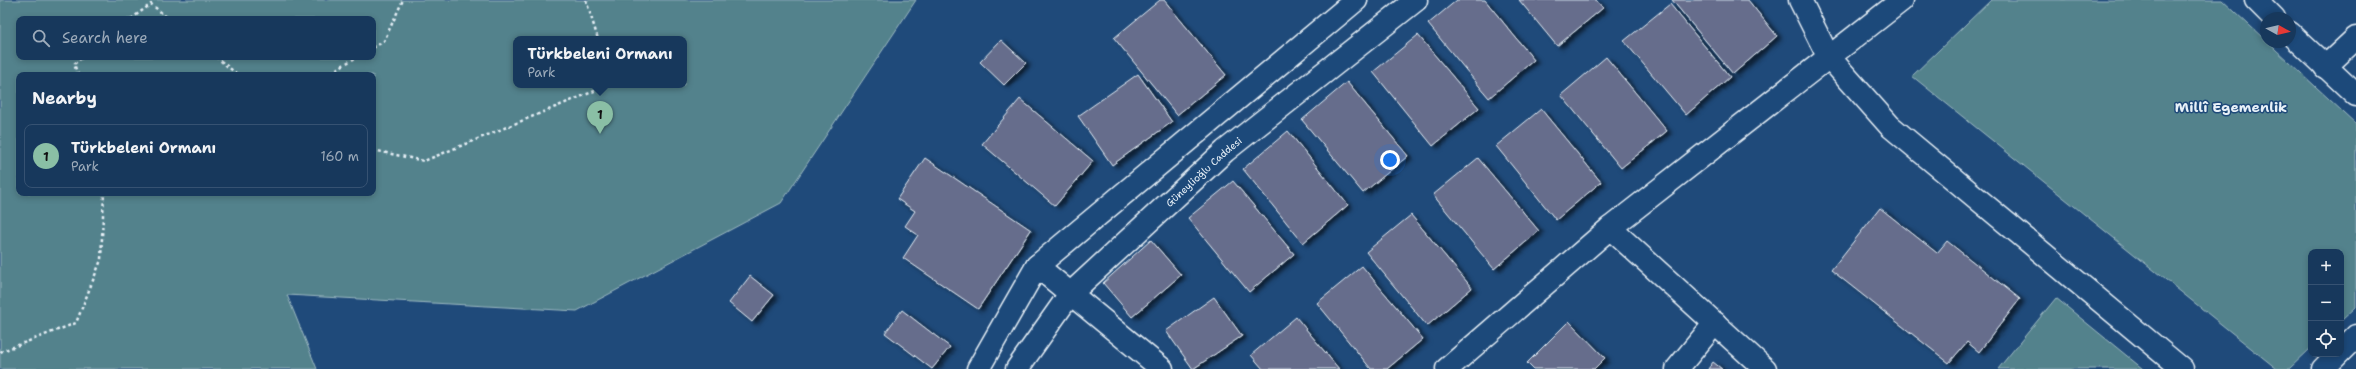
<!DOCTYPE html>
<meta charset="utf-8">
<style>
:root{--surface:#17385c;--page:#203f62;--text:#f1f3f6;--muted:#9eacbb;--line:#365272;--accent:#8abfa5}
body{margin:0;font-family:"Shantell Sans",sans-serif;background:var(--page);color:var(--text)}
.controls{position:absolute;right:12px;bottom:12px;display:grid;overflow:hidden;border-radius:8px;box-shadow:0 2px 6px #0003}
.controls button{width:36px;height:36px;display:grid;place-items:center;padding:0;border:0;border-bottom:1px solid var(--line);background:var(--surface);color:var(--text);font:20px sans-serif}
.compass{position:absolute;left:2260px;top:12px;width:36px;height:36px;border-radius:50%;background:var(--surface);box-shadow:0 2px 6px #0003;rotate:98deg}
.you{position:absolute;left:1390px;top:160px;width:14px;height:14px;margin:-10px;border:3px solid #fff;border-radius:50%;background:#1a73e8;box-shadow:0 0 0 6px #1a73e833}
.badge{display:grid;place-items:center;width:26px;height:26px;border-radius:50%;background:var(--accent);color:#111;font-size:13px;font-weight:700}
.pin{position:absolute;translate:-50% -33px;filter:drop-shadow(0 1px 2px #0008)}
.pin::after{content:'';position:absolute;top:21px;width:14px;height:12px;background:inherit;clip-path:polygon(0 0,100% 0,50% 100%)}
.popup{position:absolute;left:513px;top:36px;width:174px;height:52px;box-sizing:border-box;display:grid;place-content:center;border-radius:8px;background:var(--surface);filter:drop-shadow(0 1px 3px #0005);font-size:13px;white-space:nowrap;color:var(--muted)}
.popup b{font-size:15px;color:var(--text)}
.popup::after{content:'';position:absolute;left:50%;top:100%;margin-left:-8px;border:8px solid transparent;border-top-color:var(--surface)}
.list{margin:0;padding:0;list-style:none}
h2{display:flex;justify-content:space-between;align-items:center;height:52px;margin:0;padding:0 16px;font-size:17px}
h2 small{font-size:13px;font-weight:400;color:var(--muted)}
.list li{display:grid;grid-template-columns:26px 1fr auto;gap:12px;align-items:center;box-sizing:border-box;height:64px;margin:0 8px 8px;padding:0 8px;border:1px solid var(--line);border-radius:8px}
.list b{display:block;font-size:15px;white-space:nowrap}
.list p{margin:0;font-size:13px;white-space:nowrap;color:var(--muted)}
.list em{font-size:13px;font-style:normal;color:var(--muted)}
.icon{flex:none;width:22px;height:22px;fill:none;stroke:currentColor;stroke-width:2;stroke-linecap:round;stroke-linejoin:round}
.map{position:relative;flex:none;width:2356px;height:369px;overflow:hidden}
.search{position:absolute;background:var(--surface);box-shadow:0 2px 6px #0003;left:16px;top:16px;width:360px;height:44px;display:flex;align-items:center;gap:10px;box-sizing:border-box;padding:0 14px;border-radius:8px;color:var(--muted);font-size:15px}
.panel{position:absolute;background:var(--surface);box-shadow:0 2px 6px #0003;left:16px;top:72px;width:360px;height:124px;border-radius:8px}
.map>svg:first-child{display:block}
.green{fill:#53828c;stroke:#9ebac2;fill-rule:evenodd}
.building{fill:#666d8c;stroke:#e8f1f8;filter:url(#shadow)}
.lines{fill:none;stroke-linecap:round;stroke-linejoin:round}
.minor-casing{stroke:#e8f1f8;stroke-width:25}
.path{stroke:#e8f1f8;stroke-width:2.5;stroke-dasharray:3 3;stroke-linecap:butt}
.minor{stroke:#1f4a7a;stroke-width:22}
.labels{text-anchor:middle;stroke-width:3;stroke-linejoin:round;paint-order:stroke}
.street-label{font-size:10px;fill:#e8f1f8;stroke:#1f4a7a}
.district-label{font-size:14px;font-weight:bold;fill:#e8f1f8;stroke:#1f4a7a}
</style>
<div class="map">
<svg width="2356" height="369" viewBox="0 0 2356 369">
<defs>
<filter id="shadow"><feDropShadow dx="4.5" dy="2.5" stdDeviation="2" flood-color="#0009"/></filter>
</defs>
<rect width="100%" height="100%" fill="#1f4a7a"/>
<filter id="ink" filterUnits="userSpaceOnUse"><feTurbulence type="fractalNoise" baseFrequency=".025" numOctaves="2"/><feDisplacementMap in="SourceGraphic" scale="8" xChannelSelector="R" yChannelSelector="G"/><feConvolveMatrix kernelMatrix="1 2 1 2 8 2 1 2 1" color-interpolation-filters="sRGB"/></filter>
<g filter="url(#ink)">
<g class="green">
<path d="M 0,0 L 916,0 L 781,203 L 577,311 L 287,295 L 317,369 L 0,369 ZM 19,19 L 373,19 L 373,57 L 19,57 ZM 516,39 L 684,39 L 684,85 L 516,85 ZM 19,75 L 373,75 L 373,193 L 19,193 Z"/>
<path d="M 1991,0 L 2222,0 L 2356,124 L 2356,307 L 2341,321 L 2341,252 L 2311,252 L 2311,348 L 2289,369 L 2277,369 L 1912,76 Z"/>
<path d="M 2056,298 L 2143,369 L 1998,369 Z"/>
</g>
<g class="building">
<path d="M 1160,0 L 1164,0 L 1226,75 L 1177,115 L 1114,38 Z"/>
<path d="M 1457,0 L 1485,0 L 1534,60 L 1489,98 L 1428,24 Z"/>
<path d="M 1519,0 L 1596,0 L 1603,8 L 1557,46 Z"/>
<path d="M 1672,0 L 1748,0 L 1777,36 L 1733,74 Z"/>
<path d="M 1670,4 L 1730,77 L 1686,115 L 1624,41 Z"/>
<path d="M 1418,35 L 1479,108 L 1433,146 L 1373,72 Z"/>
<path d="M 1001,40 L 1026,63 L 1004,85 L 980,62 Z"/>
<path d="M 1606,57 L 1667,131 L 1621,168 L 1561,95 Z"/>
<path d="M 1138,74 L 1172,122 L 1112,165 L 1078,116 Z"/>
<path d="M 1347,82 L 1408,156 L 1363,193 L 1302,120 Z"/>
<path d="M 1020,99 L 1093,161 L 1055,206 L 982,144 Z"/>
<path d="M 1541,109 L 1601,182 L 1556,220 L 1496,146 Z"/>
<path d="M 1288,131 L 1348,205 L 1303,243 L 1243,169 Z"/>
<path d="M 925,158 L 1031,230 L 978,309 L 903,258 L 918,235 L 905,226 L 915,211 L 897,199 Z"/>
<path d="M 1478,158 L 1539,231 L 1494,269 L 1433,195 Z"/>
<path d="M 1233,181 L 1294,254 L 1249,292 L 1188,218 Z"/>
<path d="M 1880,208 L 1937,253 L 1947,241 L 2020,299 L 1979,352 L 1967,342 L 1949,363 L 1831,270 Z"/>
<path d="M 1411,215 L 1472,288 L 1427,326 L 1366,252 Z"/>
<path d="M 1151,240 L 1181,275 L 1132,317 L 1103,283 Z"/>
<path d="M 1362,266 L 1423,339 L 1387,369 L 1371,369 L 1317,303 Z"/>
<path d="M 750,276 L 774,295 L 752,322 L 729,303 Z"/>
<path d="M 1214,297 L 1242,336 L 1193,369 L 1166,331 Z"/>
<path d="M 902,310 L 950,347 L 932,369 L 885,333 Z"/>
<path d="M 1296,317 L 1339,369 L 1263,369 L 1251,355 Z"/>
<path d="M 1569,321 L 1605,358 L 1594,369 L 1533,369 L 1527,363 Z"/>
<path d="M 1713,362 L 1722,369 L 1708,369 Z"/>
</g>
<g class="lines">
<g class="minor-casing">
<g id="minor">
<path d="M 1800,0 L 1828,56 L 1890,126 L 2182,369"/>
<path d="M 2256,0 L 2274,18"/>
<path d="M 2290,33 L 2356,95"/>
<path d="M 2325,67 L 2356,38"/>
<path d="M 1610,228 L 1765,369"/>
<path d="M 1037,266 L 1162,369"/>
<path d="M 2341,351 L 2356,336"/>
<path d="M 978,369 L 1037,266 L 1356,0"/>
<path id="s1" d="M 1017,369 L 1070,294 L 1225,151 L 1416,0"/>
<path d="M 1447,369 L 1610,228 L 1902,0"/>
<path d="M 1677,369 L 1715,323"/>
<path d="M 2323,369 L 2338,354"/>
</g>
</g>
<g class="path">
<path d="M 586,0 L 598,39"/>
<path d="M 131,19 L 151,4 L 169,19"/>
<path d="M 373,48 L 384,41 L 403,0"/>
<path d="M 216,57 L 238,75"/>
<path d="M 78,75 L 74,64 L 83,57"/>
<path d="M 326,75 L 357,57"/>
<path d="M 373,150 L 424,161 L 597,90 L 597,85"/>
<path d="M 0,352 L 76,323 L 101,260 L 104,193"/>
</g>
<use href="#minor" class="minor"/>
</g>
</g>
<g class="labels">
<g class="street-label">
<text dy="4" stroke="none"><textPath href="#s1" startOffset="273">Güneylioğlu Caddesi</textPath></text>
</g>
<g class="district-label">
<text x="2231" y="112">Millî Egemenlik</text>
</g>
</g>
</svg>
<div class="controls">
<button>+</button>
<button>−</button>
<button><svg class="icon" aria-label="locate" viewBox="0 0 24 24"><circle cx="12" cy="12" r="6"/><path d="M12 2v4M12 18v4M2 12h4M18 12h4"/></svg></button>
</div>
<svg class="compass" viewBox="-18 -18 36 36"><path d="M0-13l5 13h-10z" fill="#e53935"/><path d="M0 13l5-13h-10z" fill="#9eacbb"/></svg>
<div class="you"></div>
<div class="pin badge" style="left:600px;top:134px">1</div>
<div class="popup"><b>Türkbeleni Ormanı</b>Park</div>
<div class="search"><svg class="icon" aria-label="search" viewBox="0 0 24 24"><circle cx="10" cy="10" r="6"/><path d="M15 15l6 6"/></svg>Search here</div>
<section class="panel">
<h2>Nearby<small></small></h2>
<ul class="list">
<li><span class="badge">1</span><div><b>Türkbeleni Ormanı</b><p>Park</p></div><em>160 m</em></li>
</ul>
</section>
</div>
